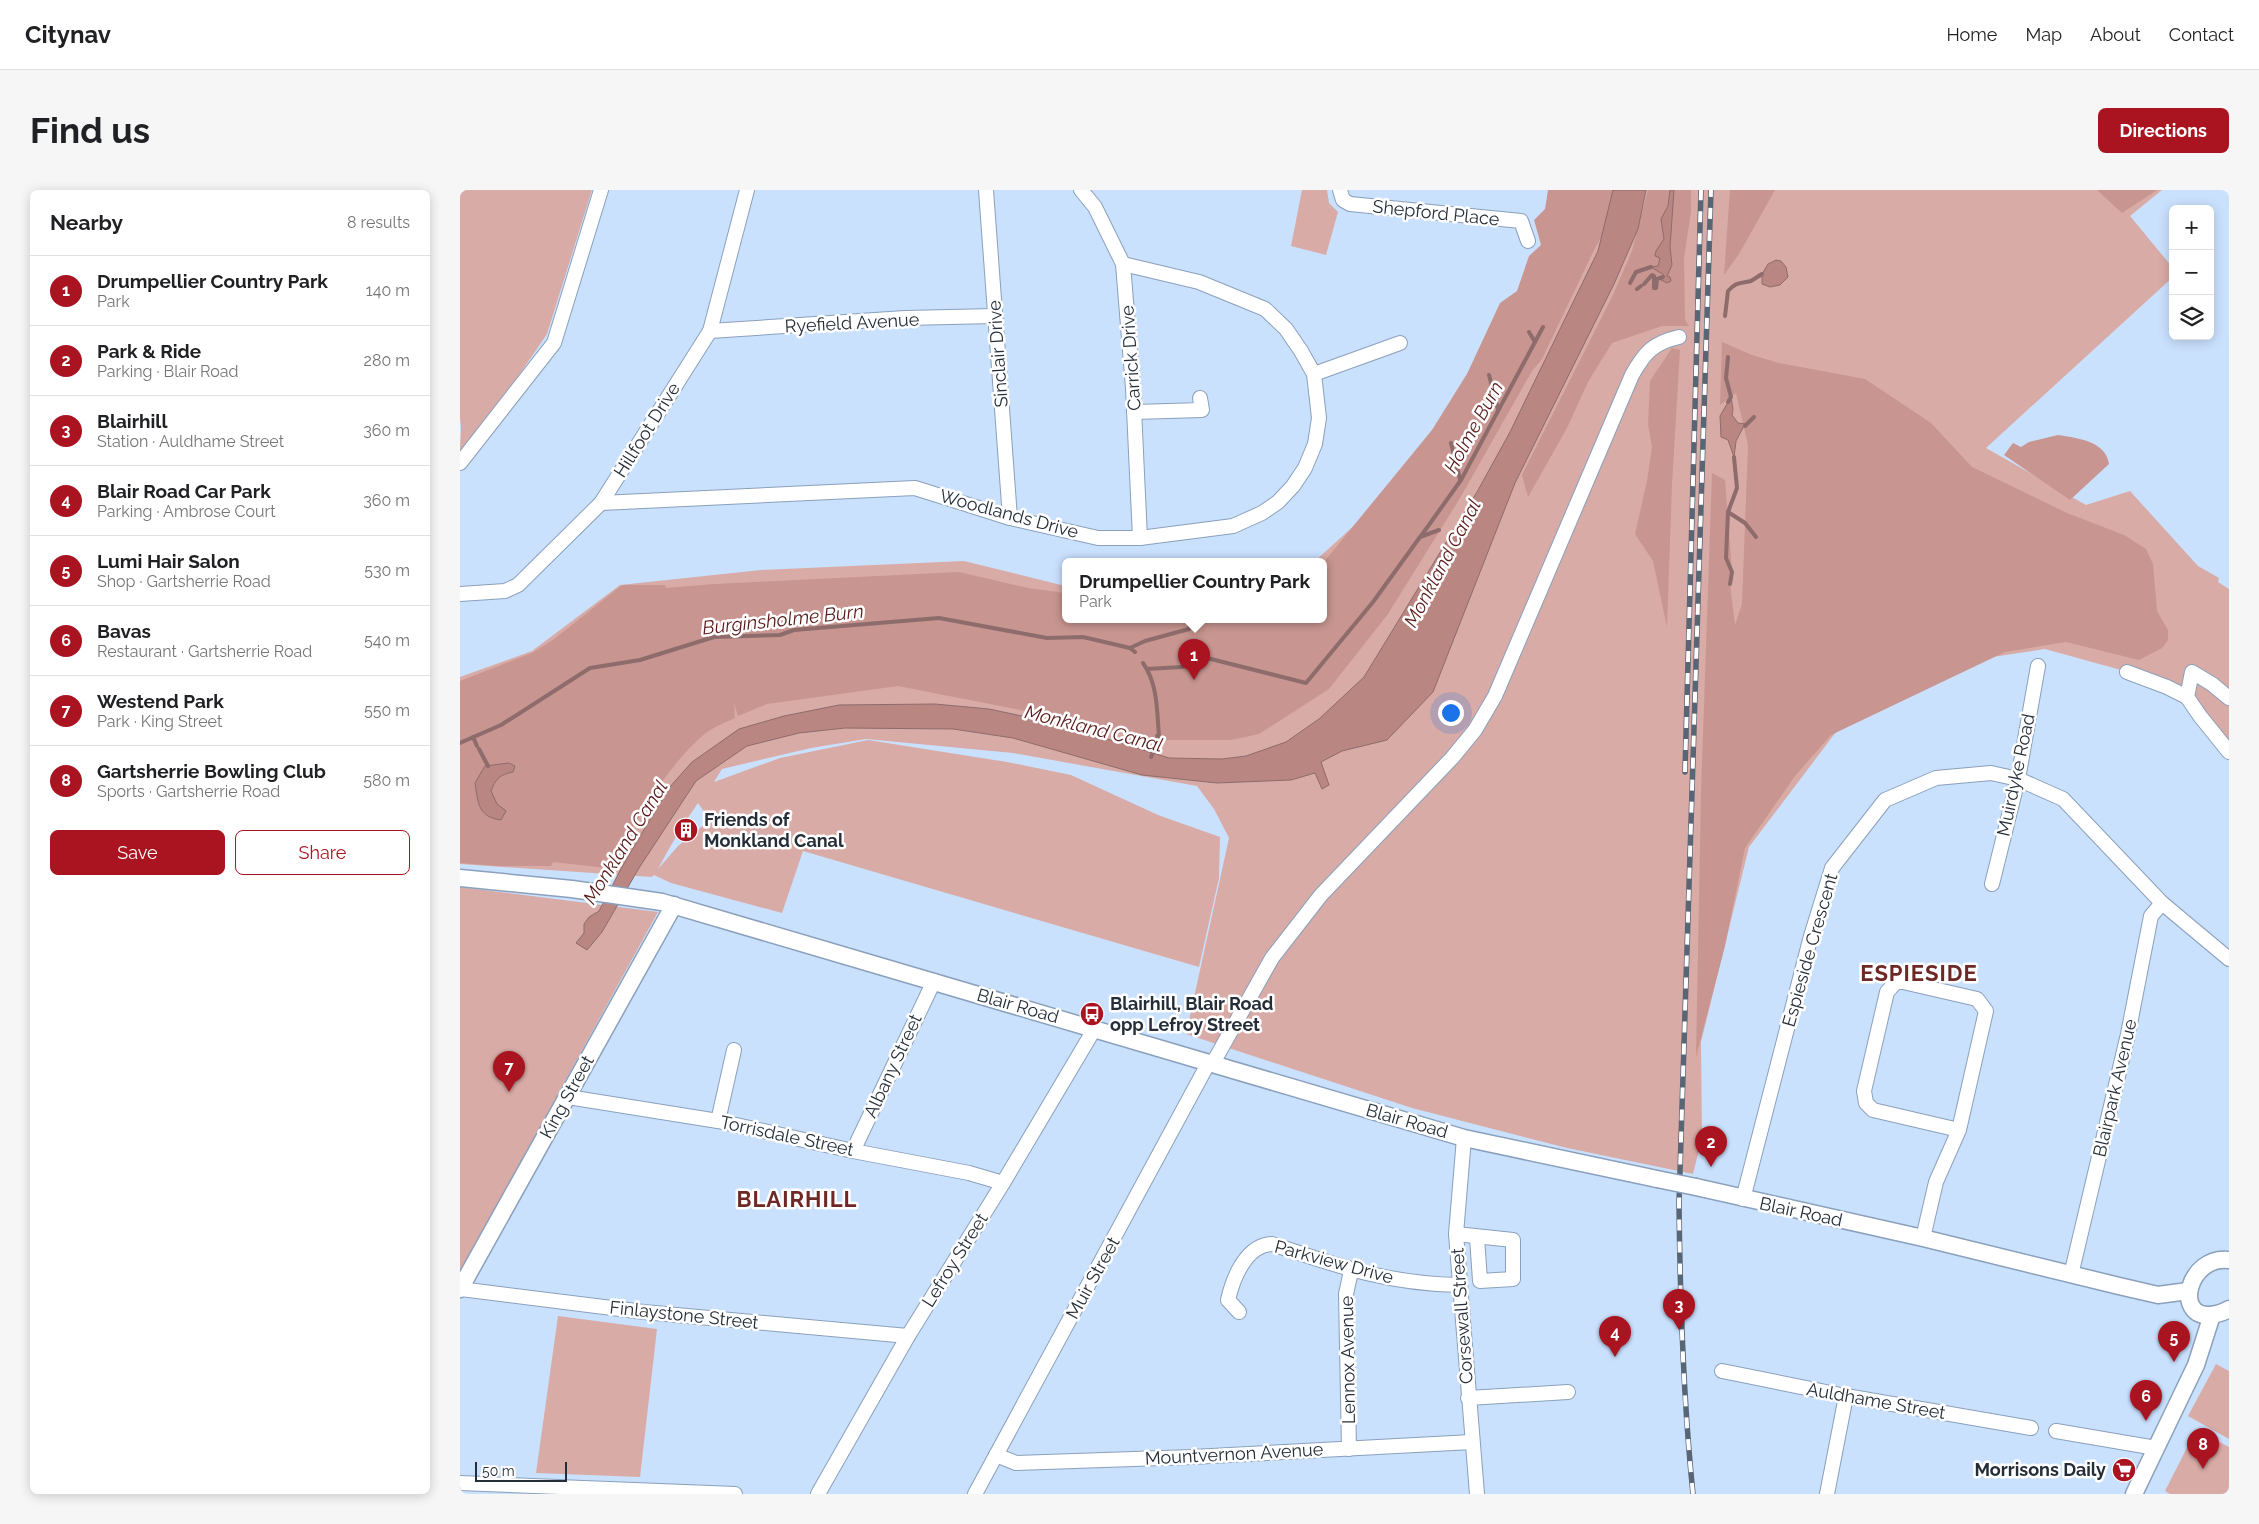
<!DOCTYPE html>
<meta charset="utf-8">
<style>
:root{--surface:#fff;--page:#f6f6f6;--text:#202124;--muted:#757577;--line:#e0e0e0;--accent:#a91420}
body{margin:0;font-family:Raleway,sans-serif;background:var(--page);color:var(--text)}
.controls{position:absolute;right:15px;top:15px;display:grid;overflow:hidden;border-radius:8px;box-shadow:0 2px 12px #0003}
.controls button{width:45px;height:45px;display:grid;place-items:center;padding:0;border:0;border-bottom:1px solid var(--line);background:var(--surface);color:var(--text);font:25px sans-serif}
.scale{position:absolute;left:15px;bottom:12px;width:92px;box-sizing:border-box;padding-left:5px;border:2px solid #252e38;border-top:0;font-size:14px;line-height:18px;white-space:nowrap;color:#252e38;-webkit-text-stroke:4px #fff;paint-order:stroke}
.you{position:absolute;left:990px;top:522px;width:18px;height:18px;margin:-12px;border:4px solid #fff;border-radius:50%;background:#1a73e8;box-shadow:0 0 0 8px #1a73e833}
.badge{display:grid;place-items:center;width:32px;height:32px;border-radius:50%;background:var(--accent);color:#fff;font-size:16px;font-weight:700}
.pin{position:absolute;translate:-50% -41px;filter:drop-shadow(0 1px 2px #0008)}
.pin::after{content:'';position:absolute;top:26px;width:18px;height:15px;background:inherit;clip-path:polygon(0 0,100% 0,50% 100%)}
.popup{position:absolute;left:602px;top:368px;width:265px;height:65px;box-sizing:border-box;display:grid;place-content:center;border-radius:8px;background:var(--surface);filter:drop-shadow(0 1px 4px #0005);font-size:16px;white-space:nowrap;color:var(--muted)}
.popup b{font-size:19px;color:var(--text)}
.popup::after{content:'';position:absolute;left:50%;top:100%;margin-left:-10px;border:10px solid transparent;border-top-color:var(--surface)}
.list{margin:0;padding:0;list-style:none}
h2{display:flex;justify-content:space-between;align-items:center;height:65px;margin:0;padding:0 20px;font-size:21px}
h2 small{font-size:16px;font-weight:400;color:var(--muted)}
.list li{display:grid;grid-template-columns:32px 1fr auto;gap:15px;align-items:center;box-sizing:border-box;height:70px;padding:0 20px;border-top:1px solid var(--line)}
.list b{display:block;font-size:19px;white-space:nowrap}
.list p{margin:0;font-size:16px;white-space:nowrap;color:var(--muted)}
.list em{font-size:16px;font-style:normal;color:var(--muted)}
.actions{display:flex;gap:10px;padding:15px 20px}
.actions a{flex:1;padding:11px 0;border:1px solid var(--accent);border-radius:8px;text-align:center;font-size:18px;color:var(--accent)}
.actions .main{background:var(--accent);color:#fff}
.icon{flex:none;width:28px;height:28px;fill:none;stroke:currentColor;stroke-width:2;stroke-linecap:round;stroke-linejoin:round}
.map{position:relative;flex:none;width:1769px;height:1304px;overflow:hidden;border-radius:8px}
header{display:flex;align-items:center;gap:30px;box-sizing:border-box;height:70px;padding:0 25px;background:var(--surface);border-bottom:1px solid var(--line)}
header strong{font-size:24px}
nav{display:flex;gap:28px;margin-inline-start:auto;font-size:18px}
.intro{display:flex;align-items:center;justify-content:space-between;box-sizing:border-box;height:120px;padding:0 30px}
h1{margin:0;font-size:35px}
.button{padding:12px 22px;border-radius:8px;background:var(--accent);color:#fff;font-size:18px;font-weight:700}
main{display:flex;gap:30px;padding:0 30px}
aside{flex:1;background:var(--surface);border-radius:8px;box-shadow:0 2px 12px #0003}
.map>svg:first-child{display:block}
.green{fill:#d9aba6;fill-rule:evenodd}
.forest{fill:#c89590}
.water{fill:#b98681;stroke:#8d6c6b}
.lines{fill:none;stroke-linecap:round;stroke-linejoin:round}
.stream{stroke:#8d6c6b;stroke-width:4}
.minor-casing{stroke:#8aa0bb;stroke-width:16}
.tertiary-casing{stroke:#8aa0bb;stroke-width:19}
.minor{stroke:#fff;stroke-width:14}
.tertiary{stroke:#fff;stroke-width:16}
.rail-casing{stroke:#586575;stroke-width:5.5}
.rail{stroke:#fff;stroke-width:4;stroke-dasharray:11;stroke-linecap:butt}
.tertiary-bridge-casing{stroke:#8aa0bb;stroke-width:19;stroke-linecap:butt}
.tertiary-bridge{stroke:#fff;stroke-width:16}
.labels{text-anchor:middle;stroke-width:5;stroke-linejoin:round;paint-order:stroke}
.street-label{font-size:18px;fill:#252e38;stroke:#fff}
.poi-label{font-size:18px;font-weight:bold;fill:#252e38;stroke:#fff;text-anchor:start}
.water-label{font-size:19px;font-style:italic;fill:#591a19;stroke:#fff}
.district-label{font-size:22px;font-weight:bold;letter-spacing:1px;fill:#6e2826;stroke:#fff}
</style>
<header>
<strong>Citynav</strong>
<nav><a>Home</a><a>Map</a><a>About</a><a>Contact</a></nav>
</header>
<div class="intro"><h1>Find us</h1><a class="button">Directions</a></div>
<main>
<aside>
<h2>Nearby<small>8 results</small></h2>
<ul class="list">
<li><span class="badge">1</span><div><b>Drumpellier Country Park</b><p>Park</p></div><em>140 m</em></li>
<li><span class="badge">2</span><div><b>Park &amp; Ride</b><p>Parking · Blair Road</p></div><em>280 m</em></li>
<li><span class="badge">3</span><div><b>Blairhill</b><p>Station · Auldhame Street</p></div><em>360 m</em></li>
<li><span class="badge">4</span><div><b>Blair Road Car Park</b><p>Parking · Ambrose Court</p></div><em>360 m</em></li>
<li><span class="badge">5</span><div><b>Lumi Hair Salon</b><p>Shop · Gartsherrie Road</p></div><em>530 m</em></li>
<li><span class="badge">6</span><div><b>Bavas</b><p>Restaurant · Gartsherrie Road</p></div><em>540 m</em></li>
<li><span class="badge">7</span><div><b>Westend Park</b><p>Park · King Street</p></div><em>550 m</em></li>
<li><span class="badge">8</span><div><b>Gartsherrie Bowling Club</b><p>Sports · Gartsherrie Road</p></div><em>580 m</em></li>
</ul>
<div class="actions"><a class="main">Save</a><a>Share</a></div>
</aside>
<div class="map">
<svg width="1769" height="1304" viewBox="0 0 1769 1304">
<rect width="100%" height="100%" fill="#cae1fe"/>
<g class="green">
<path d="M 0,0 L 132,0 L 87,144 L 27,232 L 0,262 C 0,251 2,240 0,229 Z"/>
<path d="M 842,0 L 867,0 L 869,13 L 878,22 L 866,65 L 831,56 Z"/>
<path d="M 1134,0 L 1702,0 L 1670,26 L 1713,78 L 1713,87 L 1526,258 L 1626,315 L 1670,301 L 1738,376 L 1759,388 L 1758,392 L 1769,399 L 1769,559 L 1708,493 L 1585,459 L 1499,472 L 1379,538 L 1289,657 L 1241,852 L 1242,948 L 1233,984 L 1107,958 L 952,918 L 726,844 L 769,648 L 754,619 L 737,596 L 553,563 L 406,549 L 351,558 L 262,579 L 254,592 L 320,568 L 408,550 L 547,572 L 611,585 L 698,625 L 760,647 L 759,688 L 739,777 L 343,661 L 322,723 L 211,693 L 194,685 L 192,687 L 0,674 L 0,487 L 72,461 L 160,395 L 301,380 L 504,371 L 605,396 L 605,429 L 863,429 L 863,371 L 855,371 L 939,295 L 1048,117 ZM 238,613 L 250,630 L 218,656 L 198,679 C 210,656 223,634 238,613 Z"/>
<path d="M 0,697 L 198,722 L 0,1082 Z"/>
<path d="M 98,1126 L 197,1139 L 180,1287 L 76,1283 Z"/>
<path d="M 1756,1174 L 1769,1181 L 1769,1249 L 1728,1226 Z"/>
<path d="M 1736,1240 L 1769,1257 L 1769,1304 L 1710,1304 L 1705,1301 Z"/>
</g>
<g class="forest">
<path d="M 1088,0 L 1157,0 L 1159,16 L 1134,60 L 1082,169 L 1072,181 L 1000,308 L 928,424 L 869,499 L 799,544 L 771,550 L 698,550 L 591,526 L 438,496 L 307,514 L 278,526 L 274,513 L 275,528 C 264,533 251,538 241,547 C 201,583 177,633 147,678 L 93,672 L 91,676 L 38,676 L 0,673 L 0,491 L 72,463 L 93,450 L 162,395 L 205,395 L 206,398 L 255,394 L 499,382 L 568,398 L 605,403 L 605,429 L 863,429 L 863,373 L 972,240 L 1007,184 L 1040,113 L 1057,101 L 1069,66 L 1081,55 L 1074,30 L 1085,19 Z"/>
<path d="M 1188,0 L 1231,0 L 1231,22 L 1224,68 L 1225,130 L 1229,136 L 1202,136 L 1152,153 L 1128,192 L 1107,238 L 1068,307 L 1062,285 L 1153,105 L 1172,61 Z"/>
<path d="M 1270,0 L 1315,0 L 1279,64 L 1264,85 Z"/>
<path d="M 1637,0 L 1697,0 L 1662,23 Z"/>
<path d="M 1262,152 L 1292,165 L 1319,173 L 1405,189 L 1471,233 L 1512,277 L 1607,323 L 1664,345 L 1686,359 L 1693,374 L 1697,421 L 1708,440 L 1708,450 L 1702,458 L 1679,470 L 1606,452 L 1545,462 L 1371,545 L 1335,586 L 1285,658 L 1265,756 L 1236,867 L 1241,603 L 1252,283 L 1265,290 L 1272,382 L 1270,394 L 1275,435 L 1282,414 L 1288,255 L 1276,203 L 1260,215 Z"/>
<path d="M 1212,158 L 1220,160 L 1212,294 L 1207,437 L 1193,371 L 1175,344 L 1187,291 L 1192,257 L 1188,234 L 1190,191 Z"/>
<path d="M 1598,245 C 1617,248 1646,251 1649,274 L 1610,310 L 1544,265 L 1553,253 L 1561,257 L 1569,252 Z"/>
</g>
<g class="water">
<path d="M 1153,0 L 1186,0 L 1178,39 L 1154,94 L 1055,293 L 973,502 L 927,550 L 882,561 L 861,572 L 869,595 L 862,599 L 855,583 L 831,590 L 757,593 L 682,585 L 553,548 L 493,539 L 385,538 L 339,543 L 287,556 L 236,591 L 179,678 L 142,742 L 127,760 L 116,753 L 124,743 L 124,734 L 129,727 L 139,721 L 162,677 L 208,599 L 232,572 L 279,539 L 324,526 L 379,515 L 475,514 L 529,519 L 595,533 L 709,568 L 762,569 L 786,566 L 826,552 L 859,529 L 904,487 L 1017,302 L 1050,242 L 1138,61 Z"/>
<path d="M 1210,0 L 1214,0 L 1210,57 L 1212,75 L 1207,86 L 1210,87 L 1211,91 L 1207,93 L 1201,90 L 1204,85 L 1191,77 L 1198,76 L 1200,68 L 1195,66 L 1196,61 L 1204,49 L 1201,29 L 1208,16 Z"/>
<path d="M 1316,70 L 1321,71 L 1326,77 L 1328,87 L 1320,95 L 1310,97 L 1302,94 L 1302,84 L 1308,74 Z"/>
<path d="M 1271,207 L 1273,219 L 1272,225 L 1278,233 L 1285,234 L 1276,251 L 1274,267 L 1268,250 L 1261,247 L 1260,226 Z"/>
<path d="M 49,573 L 55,576 L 53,582 C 40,584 35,590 31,601 L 37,614 L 46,621 L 41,630 C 18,627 18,613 15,593 L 25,576 Z"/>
</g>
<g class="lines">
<g class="stream">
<path d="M 1170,93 L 1176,82 L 1191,77"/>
<path d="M 1184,94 L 1192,85 L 1194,86 L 1194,98 L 1196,98 L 1197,89 L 1203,87"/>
<path d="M 1177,99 L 1181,96"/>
<path d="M 1265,126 L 1268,101 C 1277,91 1280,94 1291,91 C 1294,89 1299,86 1302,84"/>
<path d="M 1069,142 L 1075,152"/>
<path d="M 1268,167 L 1266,188 L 1271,207 L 1268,212"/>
<path d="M 1029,185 L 1038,219"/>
<path d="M 1285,236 L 1294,227"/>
<path d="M 991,253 L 1000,289"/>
<path d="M 1268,322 L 1285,333 L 1296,347"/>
<path d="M 961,346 L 1001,290 L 1083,137"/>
<path d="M 1270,394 L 1272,382 L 1266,368 L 1268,322 L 1277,298 L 1274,267"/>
<path d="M 670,458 L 685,451 L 729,439 L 731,429"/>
<path d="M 683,473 C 698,494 697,522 699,547"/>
<path d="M 687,479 L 721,477 L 747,468 L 846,493 L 913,412 L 960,347 L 979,340"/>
<path d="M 13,547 L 17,556"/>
<path d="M 0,553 L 41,535 L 130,478 L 180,470 L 254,447 L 320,445 L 334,440 L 479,428 L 587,448 L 623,447 L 670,458 L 675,462"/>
<path d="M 19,559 L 28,576"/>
<path d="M 691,567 L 698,550 L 697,546"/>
</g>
<g class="minor-casing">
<g id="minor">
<path d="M 526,0 L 550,328"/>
<path d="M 621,0 L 635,17 L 663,74 L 673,198 L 680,348"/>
<path d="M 880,0 L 883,10 L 890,14 L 1061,31 L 1068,51"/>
<path d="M 250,141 L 445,128 L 535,126"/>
<path d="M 854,184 L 940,153"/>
<path d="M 674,222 L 742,220 L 740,208"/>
<path d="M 0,273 L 94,153 L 141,0"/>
<path d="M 141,313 L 455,298 L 550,328 L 638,348 L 680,348 L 773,336 L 802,323 L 818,312 L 833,296 L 845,278 L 855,254 L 859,228 L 854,184 L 841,161 L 826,139 L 805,119 L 739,92 L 663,74"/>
<path d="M 0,404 L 45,401 L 58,395 L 141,313 L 250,141 L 287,0"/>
<path d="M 1667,482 L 1707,497 L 1727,507 L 1740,526 L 1769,562"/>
<path d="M 1727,507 L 1732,482 L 1752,494 L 1769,508"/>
<path d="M 1532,694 L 1558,589 L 1578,476"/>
<path d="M 753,873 L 812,768 L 861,705 L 992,568 L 1015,540 L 1035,506 L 1172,185 C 1185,162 1193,153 1219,147"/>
<path d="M 108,907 L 258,931 L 393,961 L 509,983 L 543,993"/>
<path d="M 258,931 L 274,860"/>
<path d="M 1004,948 L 996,1044 L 1017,1304"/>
<path d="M 393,961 L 474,791"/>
<path d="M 1283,1009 L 1351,746 L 1372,678 L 1425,610 L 1476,588 L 1531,583 L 1558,589 L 1603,609 L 1702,713 L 1769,769"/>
<path d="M 996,1044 L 1053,1050 L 1053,1089 L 1020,1091 L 1017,1047"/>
<path d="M 1463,1048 L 1476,992 L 1499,940 L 1526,821 L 1517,809 L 1443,792 L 1436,792 L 1427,802 L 1404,901 L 1406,913 L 1413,920 L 1499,940"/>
<path d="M 1611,1085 L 1668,844 L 1691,726 L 1702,713"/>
<path d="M 0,1099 L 184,1122 L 448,1146"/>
<path d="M 779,1122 L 768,1110 C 773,1088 786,1055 812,1054 C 877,1076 929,1094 999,1095"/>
<path d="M 1262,1181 L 1386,1206 L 1571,1238"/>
<path d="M 1008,1208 L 1108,1202"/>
<path d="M 1596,1241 L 1696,1258"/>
<path d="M 889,1259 L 886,1104 L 891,1081"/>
<path d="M 536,1265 L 556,1273 L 732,1267 L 1012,1252"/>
<path d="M 0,1293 L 275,1304"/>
<path d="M 358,1304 L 448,1146 L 543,993 L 635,838"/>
<path d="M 515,1304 L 749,872"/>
<path d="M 1367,1304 L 1386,1206"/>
</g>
</g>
<g class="tertiary-casing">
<g id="tertiary">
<path d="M 0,688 L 112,699 L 202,712 L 1004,948 L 1197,989"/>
<path d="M 1236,997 L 1463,1048 L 1659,1096 L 1698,1105 L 1728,1101"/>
<path d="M 1769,1070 C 1728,1065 1713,1128 1751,1125 C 1758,1124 1763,1123 1769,1119"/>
<path d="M 0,1099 L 214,715"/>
<path d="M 1674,1304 L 1736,1175 L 1752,1125"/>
</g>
</g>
<use href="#minor" class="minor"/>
<use href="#tertiary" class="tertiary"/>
<g class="rail-casing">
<g id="rail">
<path d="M 1225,582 L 1241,0"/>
<path d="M 1233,1304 C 1223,1207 1220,1110 1219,1013 L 1251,0"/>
</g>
</g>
<use href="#rail" class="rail"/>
<g class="tertiary-bridge-casing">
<path id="tertiary-bridge" d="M 1197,989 L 1236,997"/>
</g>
<use href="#tertiary-bridge" class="tertiary-bridge"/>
</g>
<defs>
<g id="building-disc" transform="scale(1.25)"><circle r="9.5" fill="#a91420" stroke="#fff"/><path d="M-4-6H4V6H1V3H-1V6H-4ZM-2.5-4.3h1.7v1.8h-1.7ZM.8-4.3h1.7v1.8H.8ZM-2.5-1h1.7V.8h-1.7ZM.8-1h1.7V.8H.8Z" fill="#fff"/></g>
<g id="bus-disc" transform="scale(1.25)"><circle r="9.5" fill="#a91420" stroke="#fff"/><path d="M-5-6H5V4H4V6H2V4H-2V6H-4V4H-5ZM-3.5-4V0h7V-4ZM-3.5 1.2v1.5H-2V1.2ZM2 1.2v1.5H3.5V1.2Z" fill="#fff"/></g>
<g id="supermarket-disc" transform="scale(1.25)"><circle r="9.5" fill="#a91420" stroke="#fff"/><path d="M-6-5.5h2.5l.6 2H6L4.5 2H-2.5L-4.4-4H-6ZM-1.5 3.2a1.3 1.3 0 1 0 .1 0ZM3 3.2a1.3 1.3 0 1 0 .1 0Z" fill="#fff"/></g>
</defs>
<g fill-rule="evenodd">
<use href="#building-disc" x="226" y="640"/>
<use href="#bus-disc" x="632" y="824"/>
<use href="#supermarket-disc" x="1664" y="1280"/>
</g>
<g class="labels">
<g class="street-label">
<text transform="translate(976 23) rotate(6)" y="6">Shepford Place</text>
<text transform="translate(392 133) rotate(-3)" y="6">Ryefield Avenue</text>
<text transform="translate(538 164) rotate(-94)" y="6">Sinclair Drive</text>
<text transform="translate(671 168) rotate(-94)" y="6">Carrick Drive</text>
<text transform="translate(187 240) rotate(-58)" y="6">Hillfoot Drive</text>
<text transform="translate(549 324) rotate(15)" y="6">Woodlands Drive</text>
<text transform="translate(1556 585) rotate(-78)" y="6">Muirdyke Road</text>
<text transform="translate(1350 760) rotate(-74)" y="6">Espieside Crescent</text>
<text transform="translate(558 816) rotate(16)" y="6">Blair Road</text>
<text transform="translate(433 876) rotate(-65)" y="6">Albany Street</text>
<text transform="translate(1655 898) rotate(-77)" y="6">Blairpark Avenue</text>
<text transform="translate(107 907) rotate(-61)" y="6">King Street</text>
<text transform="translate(947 931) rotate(16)" y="6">Blair Road</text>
<text transform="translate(327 946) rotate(12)" y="6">Torrisdale Street</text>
<text transform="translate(1341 1022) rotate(12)" y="6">Blair Road</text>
<text transform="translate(495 1070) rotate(-58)" y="6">Lefroy Street</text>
<text transform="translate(874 1072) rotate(15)" y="6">Parkview Drive</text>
<text transform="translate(633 1088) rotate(-61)" y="6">Muir Street</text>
<text transform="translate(224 1125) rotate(6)" y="6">Finlaystone Street</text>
<text transform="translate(1002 1126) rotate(-94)" y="6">Corsewall Street</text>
<text transform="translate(888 1170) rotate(-91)" y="6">Lennox Avenue</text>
<text transform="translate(1416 1211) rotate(10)" y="6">Auldhame Street</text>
<text transform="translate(774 1264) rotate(-3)" y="6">Mountvernon Avenue</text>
</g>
<g class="poi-label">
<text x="244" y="636">Friends of<tspan x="244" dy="21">Monkland Canal</tspan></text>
<text x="650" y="820">Blairhill, Blair Road<tspan x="650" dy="21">opp Lefroy Street</tspan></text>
<text x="1646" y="1286" text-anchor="end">Morrisons Daily</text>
</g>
<g class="water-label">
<text transform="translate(1013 237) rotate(-61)" y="7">Holme Burn</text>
<text transform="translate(982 373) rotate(-62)" y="7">Monkland Canal</text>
<text transform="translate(323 429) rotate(-6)" y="7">Burginsholme Burn</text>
<text transform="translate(634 538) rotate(14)" y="7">Monkland Canal</text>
<text transform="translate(165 652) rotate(-58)" y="7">Monkland Canal</text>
</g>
<g class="district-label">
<text x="1459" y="791">ESPIESIDE</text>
<text x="337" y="1017">BLAIRHILL</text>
</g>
</g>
</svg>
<div class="controls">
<button>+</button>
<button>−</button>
<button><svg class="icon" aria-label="layers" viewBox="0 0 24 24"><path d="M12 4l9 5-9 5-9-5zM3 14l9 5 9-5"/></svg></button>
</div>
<div class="scale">50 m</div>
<div class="you"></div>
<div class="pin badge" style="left:734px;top:490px">1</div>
<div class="popup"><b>Drumpellier Country Park</b>Park</div>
<div class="pin badge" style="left:1251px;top:977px">2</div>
<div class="pin badge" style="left:1219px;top:1140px">3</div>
<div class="pin badge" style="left:1155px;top:1167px">4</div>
<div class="pin badge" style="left:1714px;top:1172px">5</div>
<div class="pin badge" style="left:1686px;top:1231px">6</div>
<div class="pin badge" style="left:49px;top:902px">7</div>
<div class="pin badge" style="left:1743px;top:1279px">8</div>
</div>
</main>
